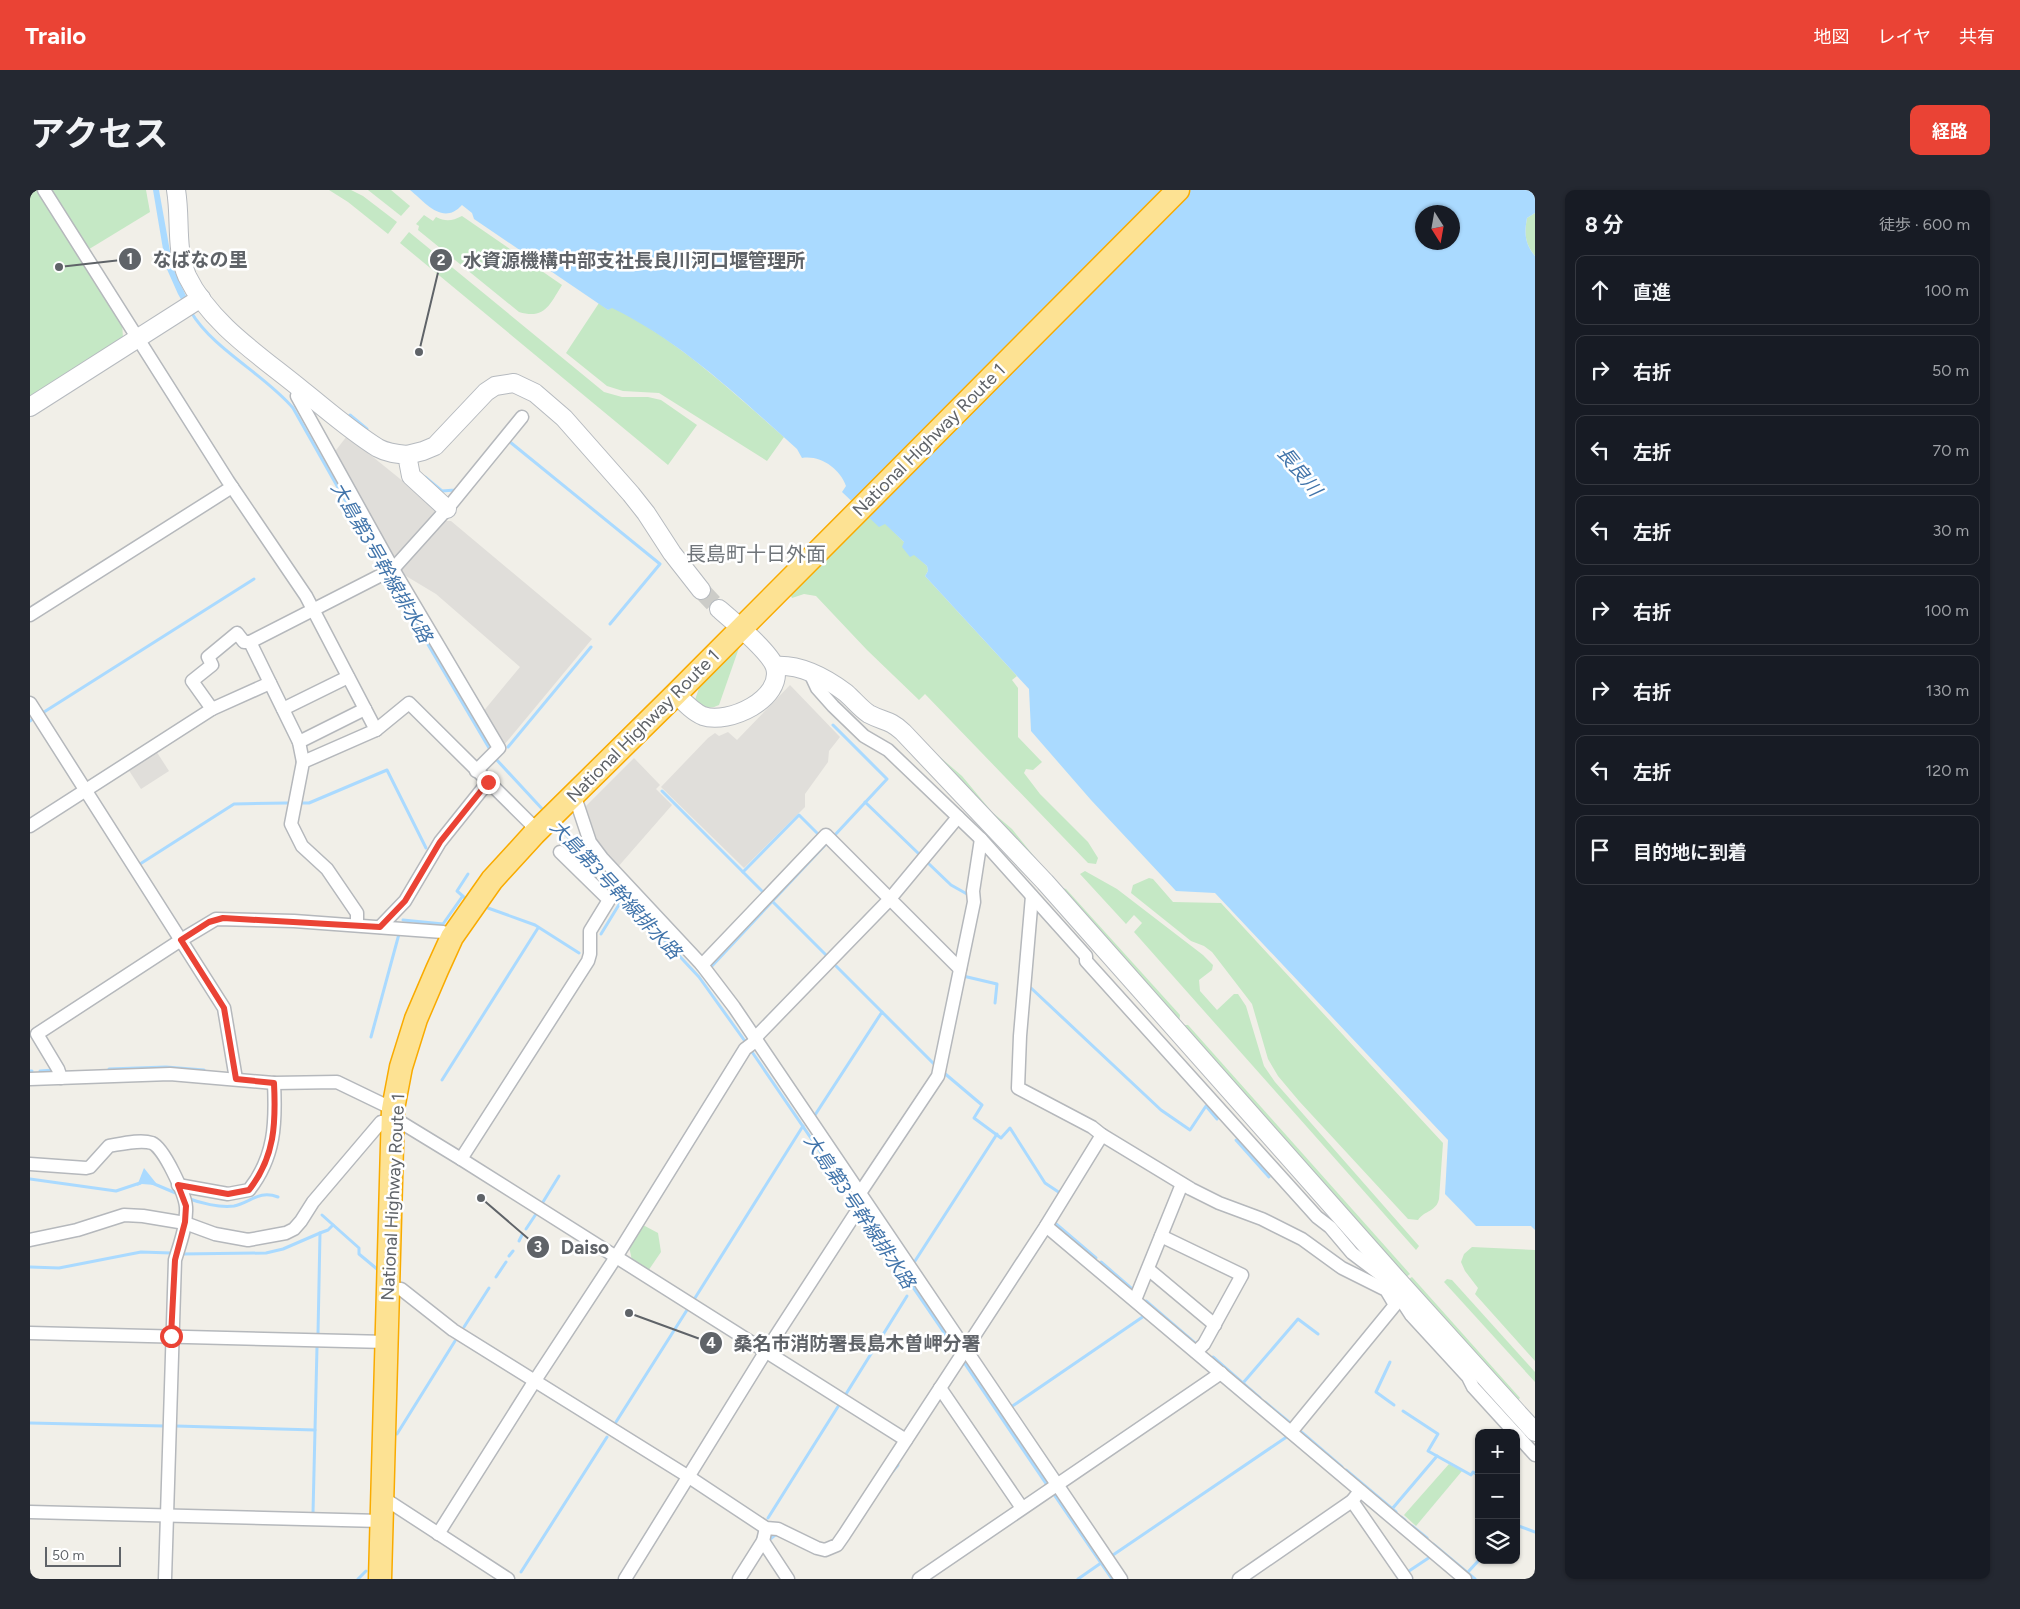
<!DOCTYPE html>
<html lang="ja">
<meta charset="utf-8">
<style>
:root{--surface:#171b24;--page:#242831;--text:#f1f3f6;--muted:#9ea1a6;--line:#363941;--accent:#ea4335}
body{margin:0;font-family:Figtree,"Noto Sans JP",sans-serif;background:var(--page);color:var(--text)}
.controls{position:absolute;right:15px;bottom:15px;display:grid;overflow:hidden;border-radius:10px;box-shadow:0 1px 4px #0004}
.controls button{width:45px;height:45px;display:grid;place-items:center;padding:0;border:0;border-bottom:1px solid var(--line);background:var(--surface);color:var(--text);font:25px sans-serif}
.compass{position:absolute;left:1385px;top:15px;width:45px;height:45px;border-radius:50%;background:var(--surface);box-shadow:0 1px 4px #0004;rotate:169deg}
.scale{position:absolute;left:15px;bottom:12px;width:76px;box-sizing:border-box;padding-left:5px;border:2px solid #5f6368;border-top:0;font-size:14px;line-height:18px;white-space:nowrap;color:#5f6368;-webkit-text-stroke:4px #fff;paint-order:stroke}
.stop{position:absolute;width:15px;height:15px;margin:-11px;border:4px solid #ea4335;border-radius:50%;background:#fff}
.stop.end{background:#ea4335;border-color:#fff;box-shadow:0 1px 5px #0008}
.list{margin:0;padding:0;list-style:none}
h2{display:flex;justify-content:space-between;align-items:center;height:65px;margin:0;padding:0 20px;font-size:21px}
h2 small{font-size:16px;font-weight:400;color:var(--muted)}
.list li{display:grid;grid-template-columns:32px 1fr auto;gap:15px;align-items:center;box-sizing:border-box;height:70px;margin:0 10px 10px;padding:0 10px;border:1px solid var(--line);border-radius:10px}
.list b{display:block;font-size:19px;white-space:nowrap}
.list em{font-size:16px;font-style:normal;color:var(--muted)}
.icon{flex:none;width:28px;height:28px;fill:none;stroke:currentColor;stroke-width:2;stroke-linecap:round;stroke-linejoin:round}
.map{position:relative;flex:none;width:1505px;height:1389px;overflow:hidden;border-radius:10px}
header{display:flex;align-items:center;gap:30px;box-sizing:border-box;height:70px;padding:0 25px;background:var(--accent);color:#fff}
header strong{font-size:24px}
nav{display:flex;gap:28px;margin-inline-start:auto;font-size:18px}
.intro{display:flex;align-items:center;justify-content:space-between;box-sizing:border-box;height:120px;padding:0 30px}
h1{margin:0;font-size:35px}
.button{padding:12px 22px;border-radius:10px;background:var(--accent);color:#fff;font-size:18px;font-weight:700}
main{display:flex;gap:30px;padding:0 30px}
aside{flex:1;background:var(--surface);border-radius:10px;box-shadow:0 1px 4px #0004}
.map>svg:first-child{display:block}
.industrial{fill:#e0deda}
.green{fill:#c5e8c5}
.water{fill:#aadaff;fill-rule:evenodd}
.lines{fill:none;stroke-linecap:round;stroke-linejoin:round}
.stream{stroke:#aadaff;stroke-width:3}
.secondary-tunnel{stroke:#ccccc8;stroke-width:18;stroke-dasharray:18 9;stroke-linecap:butt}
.street-casing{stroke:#b5b8bc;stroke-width:15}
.secondary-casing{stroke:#b6babf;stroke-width:20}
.highway-casing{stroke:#f9ab00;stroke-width:25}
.street{stroke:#fff;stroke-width:12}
.secondary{stroke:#fff;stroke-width:18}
.highway{stroke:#fde293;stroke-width:22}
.route{stroke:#ea4335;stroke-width:6}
.labels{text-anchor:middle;stroke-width:5;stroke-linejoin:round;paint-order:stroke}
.street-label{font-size:18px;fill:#5f6368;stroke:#fff}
.water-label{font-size:19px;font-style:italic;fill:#4174aa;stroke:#fff}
.quarter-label{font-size:20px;fill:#70757a;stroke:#fff}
.leader{fill:none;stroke:#5f6368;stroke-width:2}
.callout-dot{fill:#5f6368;stroke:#fff;stroke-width:2}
.mark-label{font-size:15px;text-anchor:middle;font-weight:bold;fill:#fff}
.callout-label{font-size:19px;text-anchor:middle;font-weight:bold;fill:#5f6368;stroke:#fff;stroke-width:5;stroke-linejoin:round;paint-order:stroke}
</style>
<header>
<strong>Trailo</strong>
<nav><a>地図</a><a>レイヤ</a><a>共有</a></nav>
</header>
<div class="intro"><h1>アクセス</h1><a class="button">経路</a></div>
<main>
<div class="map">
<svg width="1505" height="1389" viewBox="0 0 1505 1389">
<rect width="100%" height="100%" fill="#f1efe8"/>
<g class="industrial">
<path d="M 317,246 L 406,318 L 406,322 L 367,369 L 362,368 L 303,264 Z"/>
<path d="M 410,331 L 421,331 L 562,449 L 474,555 L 452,523 L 490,477 L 406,404 L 371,383 L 371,380 Z"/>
<path d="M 760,495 L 810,547 L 799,561 L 798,572 L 775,604 L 775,617 L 714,678 L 631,597 L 678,548 L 685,543 L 689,546 L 698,542 L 707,550 Z"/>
<path d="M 126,561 L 139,581 L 111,599 L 98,579 Z"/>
<path d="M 604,568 L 630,595 L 626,599 L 642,615 L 587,678 L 563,652 L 555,617 Z"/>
</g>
<g class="green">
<path d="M 0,0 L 10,0 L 92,131 L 93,148 L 0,206 Z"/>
<path d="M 22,0 L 116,0 L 120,22 L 56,61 L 21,4 Z"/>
<path d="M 299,0 L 321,0 L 333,6 L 367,32 L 358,44 L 318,12 Z"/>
<path d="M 338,0 L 361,0 L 380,16 L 371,26 Z"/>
<path d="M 1505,23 L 1505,66 C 1495,54 1494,44 1497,28 Z"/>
<path d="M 394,25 L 403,31 L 406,27 C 416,32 422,31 432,26 L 532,95 C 520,114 515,130 489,122 L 388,40 L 389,36 L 386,34 Z"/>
<path d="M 379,42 L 574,202 L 592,207 L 618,207 L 631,210 L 667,235 L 638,275 L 370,53 Z"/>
<path d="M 569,113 L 578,120 L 582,117 C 647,149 700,200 754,247 L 737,271 L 629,203 L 593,201 L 577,196 L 536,163 Z"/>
<path d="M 839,326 L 849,336 L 855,333 L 874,352 L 874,355 L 897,376 L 898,381 L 895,386 L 987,486 L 982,490 L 988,498 L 988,547 L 1012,572 L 1003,580 L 996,579 L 994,583 L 1010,604 L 1058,652 L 1068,668 L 1066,674 L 1058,673 L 895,504 L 889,510 L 837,460 L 786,406 L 774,404 L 762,408 L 760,404 Z"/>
<path d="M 710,455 L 689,515 C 679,520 673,517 665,510 L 670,495 Z"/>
<path d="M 896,555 L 932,586 L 962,622 L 982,639 L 1007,670 L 1007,673 Z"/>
<path d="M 1055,681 L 1087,699 L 1173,765 L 1183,775 L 1182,780 L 1169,790 L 1170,801 L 1187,820 L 1204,804 L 1208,804 L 1216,816 L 1234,876 L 1245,892 L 1389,1056 L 1386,1060 L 1104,742 L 1112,733 L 1104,725 L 1096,734 L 1050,684 Z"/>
<path d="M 1119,688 L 1123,689 L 1143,712 L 1191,713 L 1413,953 L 1409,1009 C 1406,1022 1395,1020 1388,1030 L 1378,1029 L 1269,911 L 1248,886 L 1238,869 L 1222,814 L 1182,762 L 1174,756 L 1161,751 L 1101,703 L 1103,695 Z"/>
<path d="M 1030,697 L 1036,699 L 1150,825 L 1149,833 Z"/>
<path d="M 1152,835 L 1158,835 L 1380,1084 L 1375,1088 Z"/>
<path d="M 613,1035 L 628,1043 L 631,1062 L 618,1081 L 602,1071 L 599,1056 Z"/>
<path d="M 1442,1057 L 1505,1060 L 1505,1171 L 1445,1104 L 1448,1098 L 1435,1081 L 1431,1072 L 1434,1064 Z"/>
<path d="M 1382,1087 L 1490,1208 L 1485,1212 L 1377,1090 Z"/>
<path d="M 1417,1089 L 1422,1090 L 1505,1182 L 1505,1192 L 1414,1092 Z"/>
<path d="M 1419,1274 L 1432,1281 L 1386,1336 L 1374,1325 Z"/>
</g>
<g class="water">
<path d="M 123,0 L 129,0 L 143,78 L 164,123 L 160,125 L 148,104 L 136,77 Z"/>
<path d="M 380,0 L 1505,0 L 1505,23 L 1497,28 C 1494,44 1495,54 1505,66 L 1505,1040 L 1501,1036 L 1446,1036 L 1415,1004 L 1418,950 L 1185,703 L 1146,701 L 1061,610 L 1001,541 L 999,499 L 895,386 L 898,381 L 897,376 L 884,365 L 880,367 L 872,357 L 874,352 L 855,334 L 849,337 L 812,302 L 816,296 C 810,279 791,265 772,268 L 767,259 C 710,208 652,152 582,118 L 578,120 L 444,29 L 442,23 L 432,15 C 413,36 396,13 380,0 ZM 1392,22 L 1422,22 L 1422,52 L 1392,52 Z"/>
<path d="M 114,978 L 126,993 L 125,995 L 112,994 L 107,996 Z"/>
</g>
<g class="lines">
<g class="stream">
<path d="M 161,122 C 183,159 234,184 263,218 L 354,379"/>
<path d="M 320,225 L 337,239"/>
<path d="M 480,252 L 630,374 L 580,434"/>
<path d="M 395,287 L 412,301 L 425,300 L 427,298"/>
<path d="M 357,385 L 462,563"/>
<path d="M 14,522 L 224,389"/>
<path d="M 0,531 L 4,528"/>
<path d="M 803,535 L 857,589 L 804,646"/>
<path d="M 478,557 L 561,457"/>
<path d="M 465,568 L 515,622"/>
<path d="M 632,601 L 734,703"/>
<path d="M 835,612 L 888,663"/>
<path d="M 272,613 L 279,613 L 357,580 L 396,658"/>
<path d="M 526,634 L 669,787 L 717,854"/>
<path d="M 898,673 L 921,695 L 937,704"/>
<path d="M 110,674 L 204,614 L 257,613"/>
<path d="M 713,682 L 769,625 L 789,645"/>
<path d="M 435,708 L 427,701 L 438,684"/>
<path d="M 742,711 L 797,766"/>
<path d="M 458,718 L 505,735 L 549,763"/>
<path d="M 373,730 L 413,734 L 432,707"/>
<path d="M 571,744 L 590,713 L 596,708"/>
<path d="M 806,776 L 852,822"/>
<path d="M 681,777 L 795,655"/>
<path d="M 933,786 L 967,794 L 965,813"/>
<path d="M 1001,798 L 1131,920 L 1160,940 L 1176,916 L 1187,929"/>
<path d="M 341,847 L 369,744"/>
<path d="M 720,859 L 928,1163"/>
<path d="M 79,879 L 136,877 L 174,880"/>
<path d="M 0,881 L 2,881"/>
<path d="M 10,881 L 24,880"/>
<path d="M 913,882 L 952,915 L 944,928 L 971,948 L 980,938 L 1015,993 L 1030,1003"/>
<path d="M 412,890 L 508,738"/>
<path d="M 785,925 L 852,822 L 905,875"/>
<path d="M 1206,950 L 1239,987"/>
<path d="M 0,989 L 86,1001 L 110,993"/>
<path d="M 122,993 L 148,1004"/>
<path d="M 157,1008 C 170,1013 190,1018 204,1016 C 221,1012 229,1000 248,1007"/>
<path d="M 513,1012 L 529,986"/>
<path d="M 292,1025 L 329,1058 L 329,1064 L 347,1079"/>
<path d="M 1025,1033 L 1066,1068"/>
<path d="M 496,1039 L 506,1024"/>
<path d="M 489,1051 L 492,1045"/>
<path d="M 151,1064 L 236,1063 L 253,1059 L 290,1043 L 298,1040 L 303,1035"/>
<path d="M 479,1066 L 483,1061"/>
<path d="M 885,1071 L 967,944"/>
<path d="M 1071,1072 L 1101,1098"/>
<path d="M 0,1077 L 29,1078 L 111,1062 L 141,1063"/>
<path d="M 466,1087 L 476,1072"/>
<path d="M 665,1108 L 773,936"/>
<path d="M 1116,1111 L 1165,1153"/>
<path d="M 434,1137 L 459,1098"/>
<path d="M 288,1144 L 290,1043"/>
<path d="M 1183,1167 L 1230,1208"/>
<path d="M 933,1171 L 1019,1298"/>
<path d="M 1360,1172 L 1346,1202 L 1364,1215"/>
<path d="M 1213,1193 L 1268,1129 L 1288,1144"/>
<path d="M 816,1204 L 877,1106"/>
<path d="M 1235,1212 L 1259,1232"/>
<path d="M 981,1217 L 1114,1126"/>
<path d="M 1373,1221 L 1408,1244 L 1398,1261 L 1441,1285 L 1443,1282 L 1449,1286"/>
<path d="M 586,1232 L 657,1120"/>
<path d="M 0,1233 L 134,1236"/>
<path d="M 146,1236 L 285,1240"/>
<path d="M 1269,1240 L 1312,1277"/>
<path d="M 367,1244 L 425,1151"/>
<path d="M 1316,1280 L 1366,1322"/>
<path d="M 863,1281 L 868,1275"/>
<path d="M 1023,1303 L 1082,1389"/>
<path d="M 1362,1319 L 1407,1266"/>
<path d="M 283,1323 L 287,1157"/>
<path d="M 1371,1327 L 1375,1330"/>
<path d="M 738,1328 L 809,1215"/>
<path d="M 1486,1335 L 1505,1342"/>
<path d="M 1382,1336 L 1397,1348"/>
<path d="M 739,1350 L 745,1345 L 749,1345"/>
<path d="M 1403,1354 L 1445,1389"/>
<path d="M 1083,1365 L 1258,1246"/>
<path d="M 491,1382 L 577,1247"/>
<path d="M 1438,1382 L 1449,1370"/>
<path d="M 1376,1383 L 1400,1367"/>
<path d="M 328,1389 L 336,1381"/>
<path d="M 1048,1389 L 1071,1373"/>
</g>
<path class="secondary-tunnel" d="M 671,400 L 689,419"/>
<g class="street-casing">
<g id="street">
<path d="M 14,0 L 198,291 L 276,406 L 346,540 L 273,572 L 261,634 L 272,656 L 297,679 L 327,723 L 327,735"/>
<path d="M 270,197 L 267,206 L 363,379 L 469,558 L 446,581"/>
<path d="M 0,425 L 202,297"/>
<path d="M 780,483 L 787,498 L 803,516 L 834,546 L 858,560 L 951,649 L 1056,766 L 1056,771 L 1287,1027 L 1300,1037 L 1322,1063 L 1359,1091 L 1381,1125 L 1438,1187 L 1443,1197 L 1485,1243"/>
<path d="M 0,513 L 194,818 L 206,889"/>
<path d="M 182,519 L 162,491 L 182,475 L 178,467 L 207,443 L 214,452 L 220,452"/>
<path d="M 253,519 L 318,487"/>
<path d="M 346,540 L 379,513 L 500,633 L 504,644"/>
<path d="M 269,552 L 335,519"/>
<path d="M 273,572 L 269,552 L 220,452 L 363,379 L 417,319 L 492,227"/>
<path d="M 544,604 L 560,652 L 572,668 L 672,775 L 704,817 L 1091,1389"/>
<path d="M 0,636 L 182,519 L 240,493"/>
<path d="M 1002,706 L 990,846 L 988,898 L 1062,937 L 1072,945 L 1161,999 L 1189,1013 L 1232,1029 L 1272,1049 L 1312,1078 L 1356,1100 L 1365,1115 L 1261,1242"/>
<path d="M 350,737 L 375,711 L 410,652 L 458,592"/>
<path d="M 672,775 L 796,645 L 930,779"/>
<path d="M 725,848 L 859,710 L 928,627"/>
<path d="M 31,888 L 28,879 L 7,844 L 151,750 L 186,729 L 264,731 L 413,742 L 422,747"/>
<path d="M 0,889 L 140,884 L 244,893 L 307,892 L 363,919"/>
<path d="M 431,969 L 558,771 L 560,764 L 560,741 L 579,710 L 530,662"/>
<path d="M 0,974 L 56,978 L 60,977 L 79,956 C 91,954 110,949 122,953 C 134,958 155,1004 156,1017 C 157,1035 150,1054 145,1070 L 135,1389"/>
<path d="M 148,995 L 198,1004 L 219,1000 C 245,967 246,933 244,893"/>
<path d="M 830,1003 L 908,886 L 944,712 L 943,701 L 951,649"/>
<path d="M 1016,1036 L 1435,1389"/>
<path d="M 1131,1046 L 1212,1085 L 1174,1154 L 1166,1162"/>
<path d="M 0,1050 L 47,1040 L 94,1025 L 113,1026 L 155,1033 L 185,1044 L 218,1050 L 256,1043 L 264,1039 L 271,1031 L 283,1012 L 351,932 L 362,931 L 372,933 L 431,969 L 876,1250"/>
<path d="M 1118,1079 L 1185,1135"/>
<path d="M 358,1098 L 371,1099 L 423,1140 L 659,1287 L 736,1338 L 748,1339 L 787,1358 L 795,1360 L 807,1355 L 814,1345 L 1016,1036 L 1072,945"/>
<path d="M 1105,1110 L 1152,994"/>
<path d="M 0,1143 L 357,1152"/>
<path d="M 910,1198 L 992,1318"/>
<path d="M 1486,1244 L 1505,1265"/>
<path d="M 352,1307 L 478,1389"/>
<path d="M 1322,1311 L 1376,1389"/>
<path d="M 0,1322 L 351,1331"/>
<path d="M 408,1344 L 504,1192 L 586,1067 L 715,859 L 727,850"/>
<path d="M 733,1351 L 758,1389"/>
<path d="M 595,1389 L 736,1161 L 825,1024"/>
<path d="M 709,1389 L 733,1351 L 736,1338"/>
<path d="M 889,1389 L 1191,1183"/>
<path d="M 1209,1389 L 1322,1311 L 1330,1301"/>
</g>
</g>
<g class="secondary-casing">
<g id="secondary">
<path d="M 146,0 C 151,29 145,58 157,86 C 180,134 232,167 272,200 C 296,219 322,242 348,258 C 357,263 367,264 377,265 L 381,286 L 417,319"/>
<path d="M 0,217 L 171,108"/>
<path d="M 377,265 L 393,261 L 405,256 L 456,202 L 465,196 L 484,193 L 505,203 L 534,228 L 601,304 L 616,323 L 642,363 L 671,400"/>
<path d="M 745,476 C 770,474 796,488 816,503 C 824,510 831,519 839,524 C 854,532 859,529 873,542 L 1015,692 L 1364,1086 L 1505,1242"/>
<path d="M 646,504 C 654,512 663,522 673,526 C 698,535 754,509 745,477 C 740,462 703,431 689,419"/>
</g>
</g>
<g class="highway-casing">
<path id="highway" d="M 350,1389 L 363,919 L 371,877 L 386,829 L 407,780 L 422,747 L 462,690 L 504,644 L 646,504 L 1148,0"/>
</g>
<use href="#street" class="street"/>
<use href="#secondary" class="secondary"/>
<use href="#highway" class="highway"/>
</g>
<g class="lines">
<path class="route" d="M 141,1146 L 145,1070 L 155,1032 L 156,1016 L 148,995 L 198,1004 L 219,1000 C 245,967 246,933 244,893 L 206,889 L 194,818 L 151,750 L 179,732 L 193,728 L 350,737 L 375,711 L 410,652 L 458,592"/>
</g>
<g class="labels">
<g class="street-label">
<text transform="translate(899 250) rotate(-45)" y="6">National Highway Route 1</text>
<text transform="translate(613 536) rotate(-45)" y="6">National Highway Route 1</text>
<text transform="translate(363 1007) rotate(-87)" y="6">National Highway Route 1</text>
</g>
<g class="water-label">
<text transform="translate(1270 281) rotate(51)" y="7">長良川</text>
<text transform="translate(352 372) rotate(60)" y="7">大島第3号幹線排水路</text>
<text transform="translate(586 699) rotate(47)" y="7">大島第3号幹線排水路</text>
<text transform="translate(830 1021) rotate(56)" y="7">大島第3号幹線排水路</text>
</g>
<g class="quarter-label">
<text x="726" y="371">長島町十日外面</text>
</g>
</g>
<path class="leader" d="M29 77L100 69M389 162L411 70M451 1008L508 1057M599 1123L681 1153"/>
<g class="callout-dot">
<circle cx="29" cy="77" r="5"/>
<circle cx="389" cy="162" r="5"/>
<circle cx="451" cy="1008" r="5"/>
<circle cx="599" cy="1123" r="5"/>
<circle cx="100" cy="69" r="12"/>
<circle cx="411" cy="70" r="12"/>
<circle cx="508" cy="1057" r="12"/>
<circle cx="681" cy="1153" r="12"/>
</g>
<g class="mark-label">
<text x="100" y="74">1</text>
<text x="411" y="75">2</text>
<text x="508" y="1062">3</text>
<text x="681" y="1158">4</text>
</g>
<g class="callout-label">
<text x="170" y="76">なばなの里</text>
<text x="604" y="77">水資源機構中部支社長良川河口堰管理所</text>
<text x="555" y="1064">Daiso</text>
<text x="827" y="1160">桑名市消防署長島木曽岬分署</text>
</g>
</svg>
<div class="controls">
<button>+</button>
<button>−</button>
<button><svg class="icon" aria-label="layers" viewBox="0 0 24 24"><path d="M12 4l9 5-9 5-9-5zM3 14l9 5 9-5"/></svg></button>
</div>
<svg class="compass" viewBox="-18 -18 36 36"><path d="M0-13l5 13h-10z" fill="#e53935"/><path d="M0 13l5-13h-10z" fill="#9ea1a6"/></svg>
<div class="scale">50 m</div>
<div class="stop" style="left:141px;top:1146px"></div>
<div class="stop end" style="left:458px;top:592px"></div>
</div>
<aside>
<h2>8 分<small>徒歩 · 600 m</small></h2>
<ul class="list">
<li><svg class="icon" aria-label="ahead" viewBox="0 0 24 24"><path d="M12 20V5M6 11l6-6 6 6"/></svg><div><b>直進</b></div><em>100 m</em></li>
<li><svg class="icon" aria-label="right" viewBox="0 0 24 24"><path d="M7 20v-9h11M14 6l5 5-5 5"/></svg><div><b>右折</b></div><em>50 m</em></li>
<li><svg class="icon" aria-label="left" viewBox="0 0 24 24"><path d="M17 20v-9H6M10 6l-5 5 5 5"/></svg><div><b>左折</b></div><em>70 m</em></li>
<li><svg class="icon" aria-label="left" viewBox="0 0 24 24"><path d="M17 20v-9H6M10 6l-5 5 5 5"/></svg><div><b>左折</b></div><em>30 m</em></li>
<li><svg class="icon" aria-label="right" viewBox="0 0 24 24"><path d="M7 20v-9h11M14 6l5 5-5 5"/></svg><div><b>右折</b></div><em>100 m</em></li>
<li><svg class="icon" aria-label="right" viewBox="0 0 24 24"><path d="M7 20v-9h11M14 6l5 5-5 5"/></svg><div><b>右折</b></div><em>130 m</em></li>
<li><svg class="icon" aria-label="left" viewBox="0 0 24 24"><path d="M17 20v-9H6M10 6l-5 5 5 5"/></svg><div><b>左折</b></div><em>120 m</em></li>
<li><svg class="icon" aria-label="arrive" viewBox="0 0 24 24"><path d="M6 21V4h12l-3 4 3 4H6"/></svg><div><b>目的地に到着</b></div></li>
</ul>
</aside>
</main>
